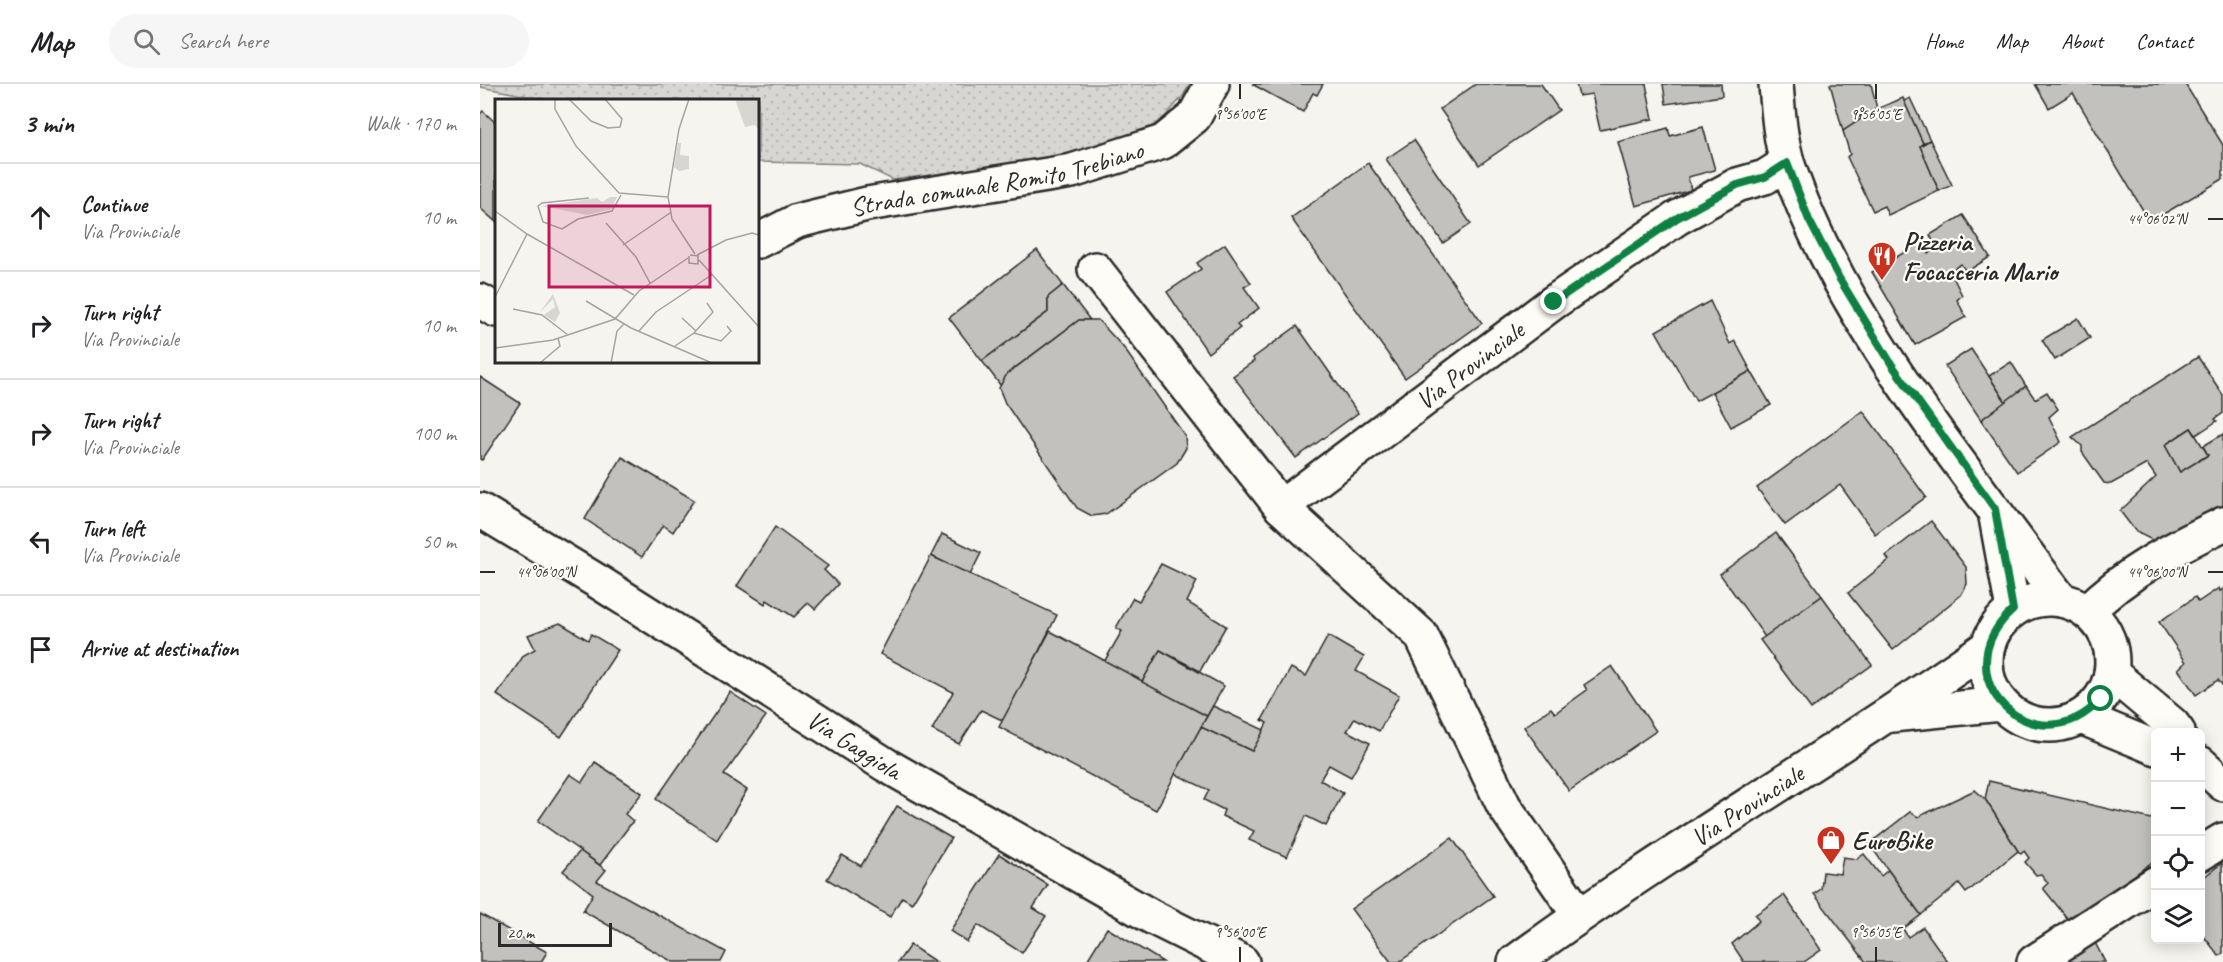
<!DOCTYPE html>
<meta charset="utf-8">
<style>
:root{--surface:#fff;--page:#f6f6f6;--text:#202124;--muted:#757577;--line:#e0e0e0}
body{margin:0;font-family:Caveat,sans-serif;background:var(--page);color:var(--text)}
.controls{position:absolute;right:18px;bottom:18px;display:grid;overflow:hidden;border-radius:9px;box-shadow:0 3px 15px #0003}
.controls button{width:54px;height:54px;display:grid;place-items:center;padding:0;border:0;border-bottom:2px solid var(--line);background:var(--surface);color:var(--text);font:30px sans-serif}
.scale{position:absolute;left:18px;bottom:15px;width:114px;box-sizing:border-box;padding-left:6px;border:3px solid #2b2b2b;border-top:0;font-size:16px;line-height:21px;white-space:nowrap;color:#2b2b2b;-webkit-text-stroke:4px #fdfcf7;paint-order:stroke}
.stop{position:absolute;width:18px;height:18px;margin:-14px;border:4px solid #0b8043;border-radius:50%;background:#fff}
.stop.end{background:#0b8043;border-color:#fff;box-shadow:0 2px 6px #0008}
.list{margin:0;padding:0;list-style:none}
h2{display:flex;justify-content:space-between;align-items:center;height:78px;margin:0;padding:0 24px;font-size:26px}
h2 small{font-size:20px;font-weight:400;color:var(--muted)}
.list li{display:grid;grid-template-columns:39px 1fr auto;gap:18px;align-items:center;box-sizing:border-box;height:108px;padding:0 24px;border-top:2px solid var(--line)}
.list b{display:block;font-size:22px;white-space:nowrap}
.list p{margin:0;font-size:20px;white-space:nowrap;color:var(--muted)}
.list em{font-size:20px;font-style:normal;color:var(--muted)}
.icon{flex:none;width:33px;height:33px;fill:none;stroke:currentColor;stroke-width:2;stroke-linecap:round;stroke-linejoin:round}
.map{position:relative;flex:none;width:1743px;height:878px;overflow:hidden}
header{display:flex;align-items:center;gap:36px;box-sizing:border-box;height:84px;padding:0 30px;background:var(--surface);border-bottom:2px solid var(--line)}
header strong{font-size:28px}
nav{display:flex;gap:33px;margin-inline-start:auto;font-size:21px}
.search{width:420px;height:54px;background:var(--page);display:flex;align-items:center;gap:15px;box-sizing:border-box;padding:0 21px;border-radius:33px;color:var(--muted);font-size:22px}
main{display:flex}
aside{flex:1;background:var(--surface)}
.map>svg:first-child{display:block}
.grass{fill:url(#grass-dots);stroke:#81807e;stroke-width:1.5}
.building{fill:#c2c1be;stroke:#2b2b2b;stroke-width:1.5}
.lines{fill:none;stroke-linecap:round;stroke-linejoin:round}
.minor-casing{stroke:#2b2b2b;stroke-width:38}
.major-casing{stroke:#2b2b2b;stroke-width:38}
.minor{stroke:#fdfcf7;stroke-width:33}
.major{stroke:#fdfcf7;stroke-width:33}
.route{stroke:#0b8043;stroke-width:8}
.ticks{fill:none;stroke:#2b2b2b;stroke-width:2}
.labels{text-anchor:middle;stroke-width:4.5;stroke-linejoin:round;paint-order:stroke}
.street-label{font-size:26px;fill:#2b2b2b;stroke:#fdfcf7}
.poi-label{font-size:26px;font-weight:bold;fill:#2b2b2b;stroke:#fdfcf7;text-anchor:start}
.inset-road{fill:none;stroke:#a4a4a1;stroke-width:1.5}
.view{fill:#c2185b;fill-opacity:0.15;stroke:#c2185b;stroke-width:3}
.inset-edge{fill:none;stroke:#2b2b2b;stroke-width:3}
.ticks-label{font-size:15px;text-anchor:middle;fill:#2b2b2b;stroke:#fdfcf7;stroke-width:4.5;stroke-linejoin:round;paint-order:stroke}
</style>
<header>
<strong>Map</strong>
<div class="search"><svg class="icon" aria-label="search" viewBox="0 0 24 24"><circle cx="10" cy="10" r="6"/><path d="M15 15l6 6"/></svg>Search here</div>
<nav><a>Home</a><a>Map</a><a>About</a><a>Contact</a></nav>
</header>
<main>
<aside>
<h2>3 min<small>Walk · 170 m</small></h2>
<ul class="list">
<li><svg class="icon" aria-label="ahead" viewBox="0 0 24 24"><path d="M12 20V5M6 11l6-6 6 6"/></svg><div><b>Continue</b><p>Via Provinciale</p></div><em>10 m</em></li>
<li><svg class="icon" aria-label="right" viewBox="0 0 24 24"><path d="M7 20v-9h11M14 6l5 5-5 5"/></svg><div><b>Turn right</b><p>Via Provinciale</p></div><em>10 m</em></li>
<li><svg class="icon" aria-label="right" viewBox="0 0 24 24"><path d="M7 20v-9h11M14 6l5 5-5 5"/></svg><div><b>Turn right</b><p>Via Provinciale</p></div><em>100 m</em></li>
<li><svg class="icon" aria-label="left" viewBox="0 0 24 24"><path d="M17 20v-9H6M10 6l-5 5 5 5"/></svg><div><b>Turn left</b><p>Via Provinciale</p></div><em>50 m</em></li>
<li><svg class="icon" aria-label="arrive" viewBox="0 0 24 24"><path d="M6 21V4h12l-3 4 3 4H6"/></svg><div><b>Arrive at destination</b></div></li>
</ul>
</aside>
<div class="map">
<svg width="1743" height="878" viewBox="0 0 1743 878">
<defs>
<pattern id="grass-dots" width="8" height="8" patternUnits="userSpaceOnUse" patternTransform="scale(1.5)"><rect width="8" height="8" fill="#d7d6d2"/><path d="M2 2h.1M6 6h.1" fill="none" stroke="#b9b8b4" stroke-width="1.8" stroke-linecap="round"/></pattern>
</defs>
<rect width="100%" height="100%" fill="#f5f4ef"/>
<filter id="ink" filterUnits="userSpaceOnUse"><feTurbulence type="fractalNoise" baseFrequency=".0167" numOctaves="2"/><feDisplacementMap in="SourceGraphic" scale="12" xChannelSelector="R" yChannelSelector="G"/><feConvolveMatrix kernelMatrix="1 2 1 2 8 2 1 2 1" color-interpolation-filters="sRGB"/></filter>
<g filter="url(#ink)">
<path class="grass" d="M 0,0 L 710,0 L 703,12 L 682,36 L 654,53 L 618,66 L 568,75 L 413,96 L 380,80 L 278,78 L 278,16 L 70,16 L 0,3 Z"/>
<g class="building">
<path d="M 772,0 L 843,0 L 837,11 L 833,9 L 823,28 Z"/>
<path d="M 996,0 L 1061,0 L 1079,26 L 999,81 L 960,25 Z"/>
<path d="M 1096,0 L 1166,0 L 1173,35 L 1120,46 L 1112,10 L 1099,12 Z"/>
<path d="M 1183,0 L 1241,0 L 1242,12 L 1186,20 Z"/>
<path d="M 1350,0 L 1391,0 L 1397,25 L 1380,32 L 1381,35 L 1363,47 Z"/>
<path d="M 1555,0 L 1705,0 L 1743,61 L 1743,95 L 1670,138 L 1593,9 L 1569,24 Z"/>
<path d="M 1423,14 L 1443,59 L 1440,62 L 1459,107 L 1408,131 L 1404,122 L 1393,127 L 1367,73 L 1370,70 L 1363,47 L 1381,35 L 1380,32 Z"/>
<path d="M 1430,14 L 1450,56 L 1443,59 L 1424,17 Z"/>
<path d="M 3,27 L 16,39 L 16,138 L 0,124 L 0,30 Z"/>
<path d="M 1223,43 L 1235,86 L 1208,93 L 1211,106 L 1156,122 L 1138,58 L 1188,44 L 1190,52 Z"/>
<path d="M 934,56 L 991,140 L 963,159 L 906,75 Z"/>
<path d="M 1450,56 L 1472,101 L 1459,107 L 1440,62 Z"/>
<path d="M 888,79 L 1002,239 L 925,294 L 811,134 Z"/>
<path d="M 1483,131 L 1510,173 L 1486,188 L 1481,180 L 1470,187 L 1482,211 L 1477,216 L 1486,233 L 1435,261 L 1392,188 L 1441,158 L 1448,169 L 1457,164 L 1450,151 Z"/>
<path d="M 745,160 L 771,199 L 764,203 L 779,224 L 757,241 L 760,244 L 728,269 L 687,208 L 721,185 L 717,179 Z"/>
<path d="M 557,166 L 583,201 L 568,213 L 568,228 L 502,277 L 469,234 Z"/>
<path d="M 583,201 L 610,236 L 599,236 L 527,290 L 521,302 L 502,277 L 568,228 L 568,213 Z"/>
<path d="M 1230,217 L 1250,260 L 1255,257 L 1271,287 L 1216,317 L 1176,247 Z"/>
<path d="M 1598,234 L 1610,254 L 1575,276 L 1562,256 Z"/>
<path d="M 599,236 L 618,236 L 643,263 L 705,352 L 706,364 L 697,379 L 626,430 L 612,432 L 597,424 L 525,319 L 519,304 L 527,290 Z"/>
<path d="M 817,242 L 878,329 L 816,374 L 753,292 L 774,277 L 773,274 Z"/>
<path d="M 1491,265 L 1526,318 L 1501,336 L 1465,282 Z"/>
<path d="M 1718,273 L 1743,311 L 1743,329 L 1735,335 L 1737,337 L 1716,351 L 1711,344 L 1685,361 L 1700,388 L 1728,371 L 1723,362 L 1743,350 L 1743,428 L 1684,462 L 1656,448 L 1640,427 L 1676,393 L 1667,380 L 1631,400 L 1624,399 L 1602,368 L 1602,362 L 1592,353 Z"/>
<path d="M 1531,278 L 1546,302 L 1526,318 L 1509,292 Z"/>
<path d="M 1271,287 L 1291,321 L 1251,343 L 1232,308 Z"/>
<path d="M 0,293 L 40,319 L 2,376 L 0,375 Z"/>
<path d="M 1546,302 L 1555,315 L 1567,308 L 1578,325 L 1569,333 L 1581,358 L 1537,388 L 1501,336 Z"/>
<path d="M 1383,327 L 1446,413 L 1395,450 L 1360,401 L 1305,441 L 1277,404 Z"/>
<path d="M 1711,344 L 1728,371 L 1700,388 L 1685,361 Z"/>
<path d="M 142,373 L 214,416 L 193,448 L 183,441 L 162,473 L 105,435 Z"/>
<path d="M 1451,437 L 1486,483 L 1487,500 L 1481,511 L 1413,566 L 1368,509 L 1409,476 L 1406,472 Z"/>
<path d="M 295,443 L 348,482 L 344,486 L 358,500 L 335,525 L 328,519 L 314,533 L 287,516 L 285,520 L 257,502 Z"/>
<path d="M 1296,449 L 1342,512 L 1285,553 L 1240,490 Z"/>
<path d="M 462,450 L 501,469 L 490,491 L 451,472 Z"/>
<path d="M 451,472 L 577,531 L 524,637 L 501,626 L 479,660 L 452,646 L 473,608 L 400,570 Z"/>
<path d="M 681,480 L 717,497 L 707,518 L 746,542 L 720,587 L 680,566 L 662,598 L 624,578 L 642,547 L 636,544 L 653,514 L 659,517 Z"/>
<path d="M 1739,504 L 1740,507 L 1743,505 L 1743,602 L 1738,596 L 1716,611 L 1698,585 L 1706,578 L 1679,538 L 1715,513 L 1718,518 Z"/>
<path d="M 1342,512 L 1392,581 L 1331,625 L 1280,556 Z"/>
<path d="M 80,539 L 108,556 L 111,550 L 138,566 L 81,653 L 17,611 L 44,571 L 55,565 L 48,551 Z"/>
<path d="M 570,547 L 727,632 L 676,726 L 519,643 Z"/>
<path d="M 848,552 L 884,573 L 876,587 L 919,611 L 899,647 L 875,634 L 867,647 L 890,659 L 871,693 L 849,681 L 840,696 L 863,709 L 846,742 L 826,732 L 807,773 L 769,756 L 774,747 L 742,732 L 744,726 L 724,716 L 729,706 L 695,690 L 721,643 L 772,667 L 787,639 L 782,636 L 811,584 L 826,592 Z"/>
<path d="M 680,566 L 744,602 L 727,632 L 662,598 Z"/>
<path d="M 1132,582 L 1176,647 L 1089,707 L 1044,643 L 1071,624 L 1075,629 L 1107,606 L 1104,601 Z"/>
<path d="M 250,608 L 286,632 L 244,691 L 267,706 L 237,756 L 176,715 Z"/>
<path d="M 733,622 L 784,646 L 772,667 L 721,643 Z"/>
<path d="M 115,678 L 162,709 L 145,730 L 153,737 L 120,781 L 58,737 L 90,690 L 102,698 Z"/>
<path d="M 1509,697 L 1676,736 L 1676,775 L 1591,839 L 1563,804 L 1568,799 L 1561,790 L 1556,791 L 1545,778 L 1549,774 L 1544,767 L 1541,770 L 1538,767 L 1505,715 Z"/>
<path d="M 1495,706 L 1505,715 L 1538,767 L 1486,809 L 1479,800 L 1441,831 L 1389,760 L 1430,728 L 1438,733 Z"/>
<path d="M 417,722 L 471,754 L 432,819 L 422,813 L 410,833 L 347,795 L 362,771 L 381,782 Z"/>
<path d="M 972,754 L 1013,812 L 919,878 L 911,878 L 871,825 Z"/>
<path d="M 100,767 L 126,786 L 117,797 L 246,868 L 241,878 L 193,878 L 103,827 L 113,810 L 83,787 Z"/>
<path d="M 519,770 L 568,801 L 553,824 L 566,832 L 542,869 L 498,841 L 487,858 L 470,847 Z"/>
<path d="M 1384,770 L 1401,792 L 1408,786 L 1441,831 L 1423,845 L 1428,853 L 1443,843 L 1468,878 L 1386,878 L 1334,810 L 1341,805 L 1343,788 L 1360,790 L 1363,773 L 1377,775 Z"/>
<path d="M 1742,779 L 1743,869 L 1739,872 L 1720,847 L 1720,796 Z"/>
<path d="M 1304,811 L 1341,866 L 1324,878 L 1264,878 L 1252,860 L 1279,837 L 1275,831 Z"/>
<path d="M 0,830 L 67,868 L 61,878 L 0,878 Z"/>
<path d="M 627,844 L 683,878 L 606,878 Z"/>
<path d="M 1611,851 L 1625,878 L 1570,878 Z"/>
<path d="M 430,861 L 456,878 L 418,878 Z"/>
</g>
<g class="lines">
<g class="minor-casing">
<g id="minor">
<path id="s1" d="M 278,157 L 317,137 L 387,120 L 592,87 L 683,58 L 714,33 L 732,0"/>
<path d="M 615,185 L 801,423 L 941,551 L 1024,722 L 1099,831"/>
<path d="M 0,217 L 16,226"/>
<path id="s2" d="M 801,423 L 1074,218 L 1197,134 L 1257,101 L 1285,93 L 1307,79"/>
<path id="s3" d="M 0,426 L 117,497 L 406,681 L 672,833 L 762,878"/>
<path d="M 1607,528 C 1646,488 1694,464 1743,440"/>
<path d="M 1720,770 L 1743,756"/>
<path d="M 1554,878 L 1676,799"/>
</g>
</g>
<g class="major-casing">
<g id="major">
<path d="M 1296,0 C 1298,26 1300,56 1308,81 C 1359,234 1486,385 1581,516"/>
<path d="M 1516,433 L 1533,526"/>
<circle cx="1569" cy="578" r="63"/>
<path d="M 1631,589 L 1692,640 L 1698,648"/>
<path d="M 1412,631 L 1521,620"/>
<path d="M 1601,633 L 1676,664"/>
<path d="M 1720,679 L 1743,700"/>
<path id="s4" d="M 1035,878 C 1188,766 1352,672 1507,563"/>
</g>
</g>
<use href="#minor" class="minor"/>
<use href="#major" class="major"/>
</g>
</g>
<g class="lines" filter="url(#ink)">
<path class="route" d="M 1074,218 L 1197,134 L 1257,101 L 1285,93 L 1307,79 L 1329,136 L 1359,194 L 1412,281 L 1515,425 L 1533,526 C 1458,592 1556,687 1621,615"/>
</g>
<path class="ticks" d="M 760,0 L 760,15M 1396,0 L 1396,15M 1728,135 L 1743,135M 0,488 L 15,488M 1728,488 L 1743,488M 760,863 L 760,878M 1396,863 L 1396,878"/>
<defs>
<g id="restaurant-pin" transform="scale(1.5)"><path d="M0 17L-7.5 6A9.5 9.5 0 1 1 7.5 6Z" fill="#c8321e" stroke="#fdfcf7"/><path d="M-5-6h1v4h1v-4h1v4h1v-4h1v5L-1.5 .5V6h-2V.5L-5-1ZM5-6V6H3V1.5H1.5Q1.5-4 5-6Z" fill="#fff"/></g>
<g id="shop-pin" transform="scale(1.5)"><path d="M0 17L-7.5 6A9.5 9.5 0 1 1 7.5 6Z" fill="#c8321e" stroke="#fdfcf7"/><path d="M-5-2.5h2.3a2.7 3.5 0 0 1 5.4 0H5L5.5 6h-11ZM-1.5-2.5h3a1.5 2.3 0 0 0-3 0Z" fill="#fff"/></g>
</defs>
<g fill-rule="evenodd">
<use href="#restaurant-pin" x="1402" y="172"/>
<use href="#shop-pin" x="1351" y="756"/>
</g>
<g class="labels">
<g class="street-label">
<text dy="9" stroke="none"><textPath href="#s1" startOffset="248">Strada comunale Romito Trebiano</textPath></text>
<text dy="9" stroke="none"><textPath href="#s2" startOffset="236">Via Provinciale</textPath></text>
<text dy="9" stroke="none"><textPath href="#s3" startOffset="442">Via Gaggiola</textPath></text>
<text dy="9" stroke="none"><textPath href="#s4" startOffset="280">Via Provinciale</textPath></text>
</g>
<g class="poi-label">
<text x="1423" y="166">Pizzeria<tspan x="1423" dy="30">Focacceria Mario</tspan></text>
<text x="1372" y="765">EuroBike</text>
</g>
</g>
<g transform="translate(15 15)">
<rect width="264" height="264" fill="#f5f4ef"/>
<path d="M 240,0 L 264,0 L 264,32 L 260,26 L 250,28 ZM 183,44 L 186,44 L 185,56 L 194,57 L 194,70 L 184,72 L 179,68 ZM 115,98 L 122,98 L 117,110 L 92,116 L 46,107 L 102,99 L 107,103 ZM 58,195 L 65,214 L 60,223 L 49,216 L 60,208 L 58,200 L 45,213 Z" fill="#d7d6d2"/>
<path class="inset-road" d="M 60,0 L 60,10 L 81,47 L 124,94 L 173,98M 74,0 L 96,22 L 113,29 L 125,28 L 127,20 L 110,0M 194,0 L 184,30 L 173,98 L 177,120 L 200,155M 94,99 L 47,104 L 43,107 L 48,123 L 67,130 L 83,120 L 117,112 L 126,96M 0,112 L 32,135 L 139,196M 111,124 L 141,158 L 155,184M 128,146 L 175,114M 202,156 L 231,141 L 257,134 L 264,136M 194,157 L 194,164 L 203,165 L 203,157 L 195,156M 204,161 L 264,228M 0,198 L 32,135M 91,202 L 136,229 L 217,264M 18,210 L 47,216 L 73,236M 187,219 L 201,232M 144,232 L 161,213 L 218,175M 199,234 L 226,242 L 236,232 L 232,227M 180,247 L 199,234 L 218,213 L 212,204M 0,249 L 58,241 L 120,220 L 144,192 L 193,159M 45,264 L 65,247 L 63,239M 116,264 L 122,232 L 129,225"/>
<path class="view" d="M 54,107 L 215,107 L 215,188 L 54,188 Z"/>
<rect width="264" height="264" class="inset-edge"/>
</g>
<g class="ticks-label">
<text x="760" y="35">9°56'00"E</text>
<text x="1396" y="35">9°56'05"E</text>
<text x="1677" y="140">44°06'02"N</text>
<text x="66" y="493">44°06'00"N</text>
<text x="1677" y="493">44°06'00"N</text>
<text x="760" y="853">9°56'00"E</text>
<text x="1396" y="853">9°56'05"E</text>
</g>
</svg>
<div class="controls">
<button>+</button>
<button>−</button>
<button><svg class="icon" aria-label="locate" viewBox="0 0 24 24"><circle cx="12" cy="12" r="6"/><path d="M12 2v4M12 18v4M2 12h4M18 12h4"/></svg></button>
<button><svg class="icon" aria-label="layers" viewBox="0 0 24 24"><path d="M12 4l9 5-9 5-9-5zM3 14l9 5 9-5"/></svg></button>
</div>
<div class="scale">20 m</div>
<div class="stop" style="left:1621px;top:615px"></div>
<div class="stop end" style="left:1074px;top:218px"></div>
</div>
</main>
